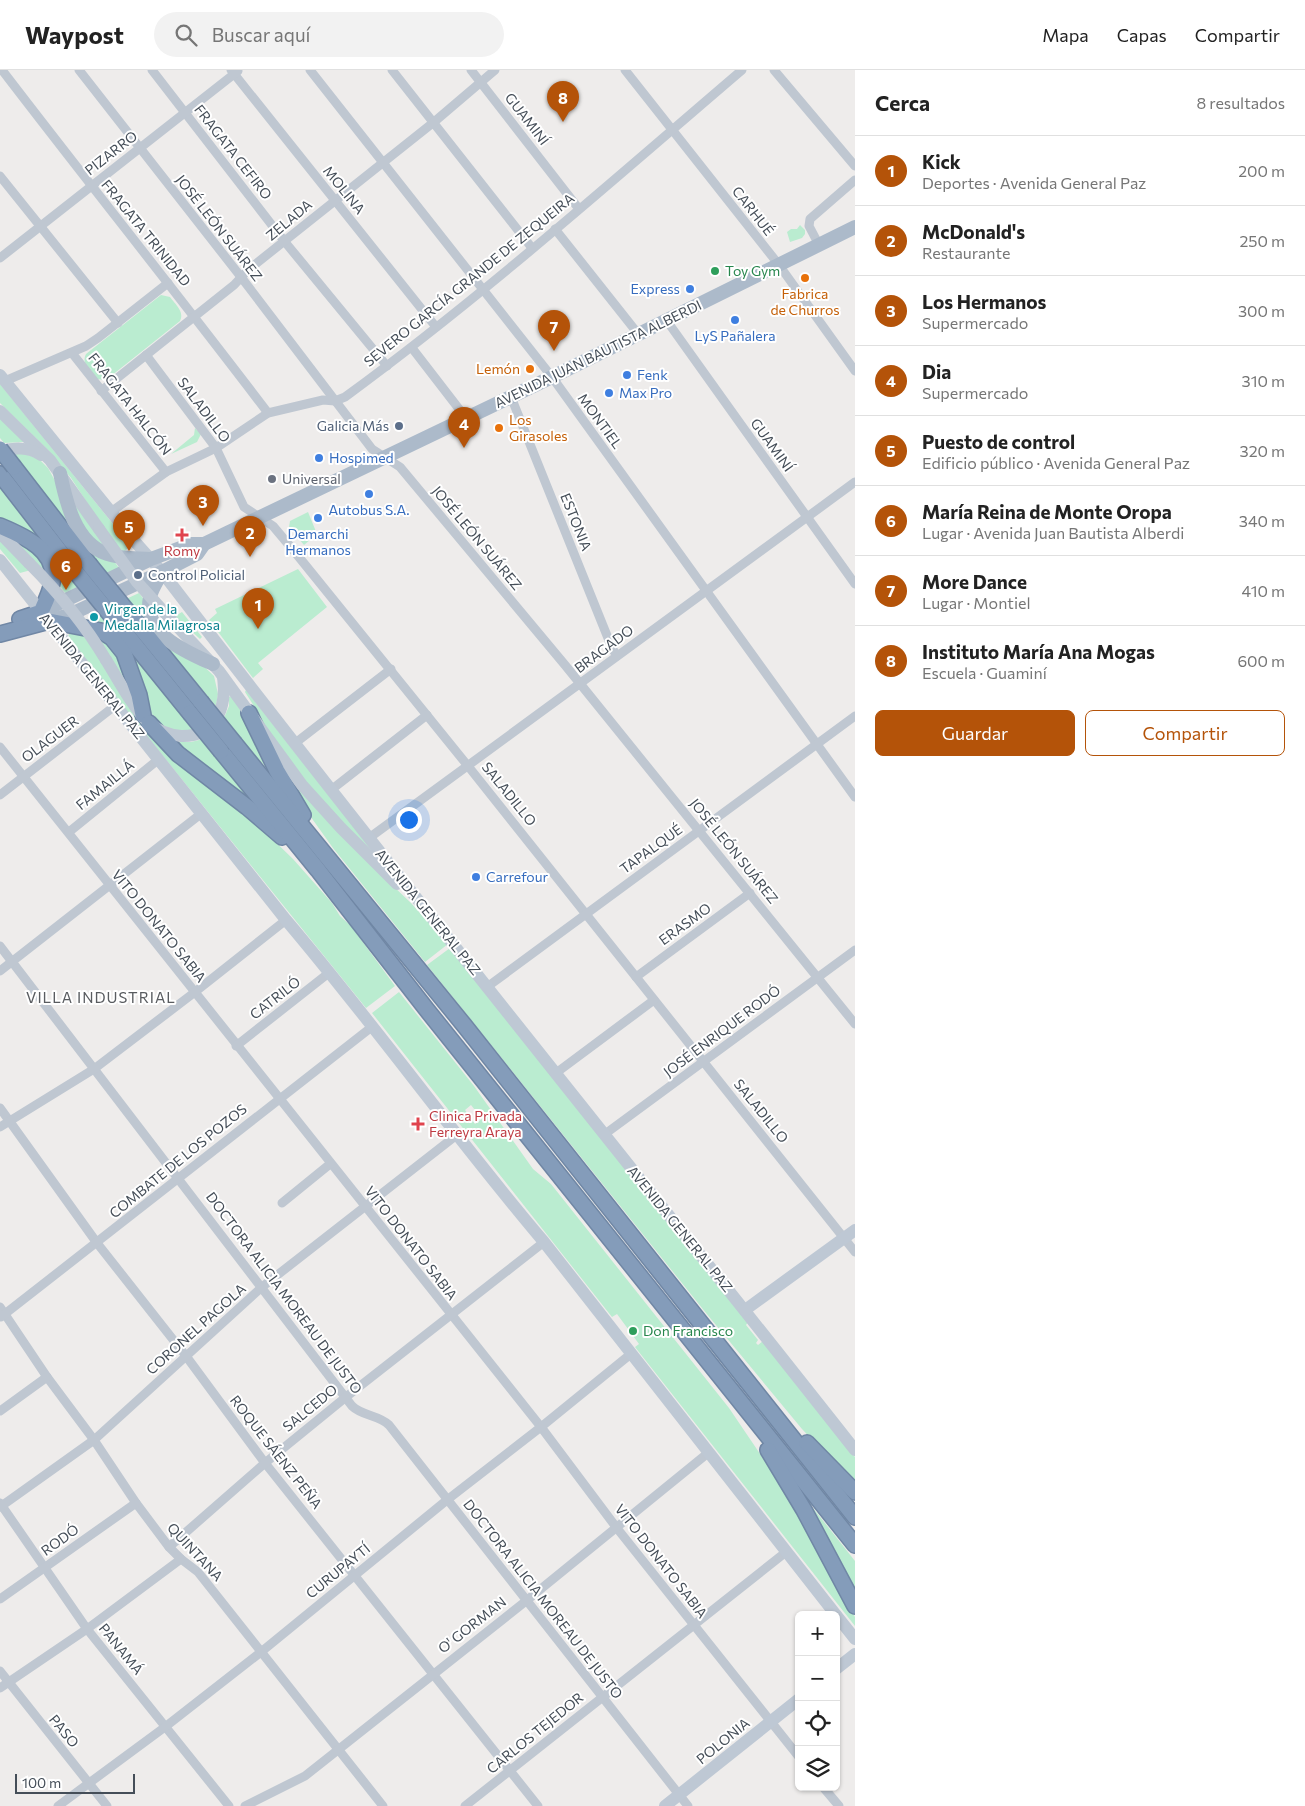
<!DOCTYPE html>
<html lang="es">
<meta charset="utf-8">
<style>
:root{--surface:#fff;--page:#f2f2f2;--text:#222;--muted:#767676;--line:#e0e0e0;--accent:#b45309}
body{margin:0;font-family:Commissioner,sans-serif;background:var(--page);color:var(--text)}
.controls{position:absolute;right:15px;bottom:15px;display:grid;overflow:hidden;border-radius:8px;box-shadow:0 1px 4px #0004}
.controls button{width:45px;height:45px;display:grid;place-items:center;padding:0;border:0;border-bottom:1px solid var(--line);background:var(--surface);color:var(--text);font:25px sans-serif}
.scale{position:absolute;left:15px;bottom:12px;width:120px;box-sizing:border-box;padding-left:5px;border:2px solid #454e58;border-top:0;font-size:14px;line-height:18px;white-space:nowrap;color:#454e58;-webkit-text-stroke:4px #fff;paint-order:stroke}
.you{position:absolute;left:408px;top:749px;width:18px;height:18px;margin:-12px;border:4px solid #fff;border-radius:50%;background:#1a73e8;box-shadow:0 0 0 8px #1a73e833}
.badge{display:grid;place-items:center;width:32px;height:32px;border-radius:50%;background:var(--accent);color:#fff;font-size:16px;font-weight:700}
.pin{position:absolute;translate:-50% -41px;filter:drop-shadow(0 1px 2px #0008)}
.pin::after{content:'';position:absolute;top:26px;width:18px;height:15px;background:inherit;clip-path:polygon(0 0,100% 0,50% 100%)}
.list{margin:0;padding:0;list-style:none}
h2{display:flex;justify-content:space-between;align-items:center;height:65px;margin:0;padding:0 20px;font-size:21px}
h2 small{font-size:16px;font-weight:400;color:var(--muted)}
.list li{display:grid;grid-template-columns:32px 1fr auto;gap:15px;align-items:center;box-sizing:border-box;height:70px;padding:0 20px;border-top:1px solid var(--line)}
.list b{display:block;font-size:19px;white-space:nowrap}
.list p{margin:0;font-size:16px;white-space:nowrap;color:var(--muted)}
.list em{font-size:16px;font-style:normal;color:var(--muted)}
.actions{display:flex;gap:10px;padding:15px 20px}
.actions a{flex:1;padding:11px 0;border:1px solid var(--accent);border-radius:8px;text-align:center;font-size:18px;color:var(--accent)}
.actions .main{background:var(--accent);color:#fff}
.icon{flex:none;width:28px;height:28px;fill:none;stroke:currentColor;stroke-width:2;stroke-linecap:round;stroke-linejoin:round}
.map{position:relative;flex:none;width:855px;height:1736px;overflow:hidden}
header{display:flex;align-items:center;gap:30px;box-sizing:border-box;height:70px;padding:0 25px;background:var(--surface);border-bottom:1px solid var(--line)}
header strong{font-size:24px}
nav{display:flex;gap:28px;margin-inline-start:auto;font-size:18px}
.search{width:350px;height:45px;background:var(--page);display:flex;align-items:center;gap:12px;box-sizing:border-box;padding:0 18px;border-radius:28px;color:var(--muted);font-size:19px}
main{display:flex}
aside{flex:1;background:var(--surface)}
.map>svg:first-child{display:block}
.green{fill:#baecd0;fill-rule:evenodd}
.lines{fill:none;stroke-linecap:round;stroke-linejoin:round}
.highway-casing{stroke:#7087a5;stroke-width:18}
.street{stroke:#bfc7d1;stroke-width:9}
.secondary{stroke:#bec8d4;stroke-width:12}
.primary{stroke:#acbaca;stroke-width:14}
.highway{stroke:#849cba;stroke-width:15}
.highway-bridge-casing{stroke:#7087a5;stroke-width:18;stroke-linecap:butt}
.secondary-bridge{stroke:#bec8d4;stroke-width:12}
.highway-bridge{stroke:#849cba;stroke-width:15}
.leisure-dot{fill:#2e9e5b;stroke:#fff;stroke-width:2}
.food-dot{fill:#e8710a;stroke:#fff;stroke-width:2}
.shop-dot{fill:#3f7fe0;stroke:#fff;stroke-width:2}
.service-dot{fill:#5c6f8a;stroke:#fff;stroke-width:2}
.worship-dot{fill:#6b7280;stroke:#fff;stroke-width:2}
.health-dot{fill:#e0444e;stroke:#fff;stroke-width:2}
.culture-dot{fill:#0f9aa8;stroke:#fff;stroke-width:2}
.labels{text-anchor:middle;stroke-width:4;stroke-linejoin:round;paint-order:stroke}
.street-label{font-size:14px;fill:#454e58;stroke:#fff}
.leisure-label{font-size:14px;fill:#27864d;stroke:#fff;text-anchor:start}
.shop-label{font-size:14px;fill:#366cbe;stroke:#fff;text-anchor:start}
.food-label{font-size:14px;fill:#c56008;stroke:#fff}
.service-label{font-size:14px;fill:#4e5e75;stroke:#fff;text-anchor:end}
.worship-label{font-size:14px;fill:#5b616d;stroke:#fff;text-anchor:start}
.health-label{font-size:14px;fill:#be3a42;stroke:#fff}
.culture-label{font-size:14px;fill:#0d838f;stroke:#fff;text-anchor:start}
.neighbourhood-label{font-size:15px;letter-spacing:1px;fill:#595c60;stroke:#fff}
</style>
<header>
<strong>Waypost</strong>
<div class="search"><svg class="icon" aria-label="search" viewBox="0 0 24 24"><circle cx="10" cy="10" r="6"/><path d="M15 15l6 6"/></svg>Buscar aquí</div>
<nav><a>Mapa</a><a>Capas</a><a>Compartir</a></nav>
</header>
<main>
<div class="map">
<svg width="855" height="1736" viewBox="0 0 855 1736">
<rect width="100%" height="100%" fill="#eeeceb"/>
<g class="green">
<path d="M 800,155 L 805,160 L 805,164 L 802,168 L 790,172 L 787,162 L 791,159 L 797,159 Z"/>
<path d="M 161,225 L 170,227 C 175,234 185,242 180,251 L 106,310 L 96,309 C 90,301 81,294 86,284 Z"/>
<path d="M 0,314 L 130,475 L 125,481 L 118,480 L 71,408 L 49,381 L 0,333 Z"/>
<path d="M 0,347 L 24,372 L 4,373 L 0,368 Z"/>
<path d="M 195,358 L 201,364 L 197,372 L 171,384 L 194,365 Z"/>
<path d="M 20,382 L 39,389 L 48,398 L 59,418 L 66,442 L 114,491 L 119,498 L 106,504 L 11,383 Z"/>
<path d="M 0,418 L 45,476 L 8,454 L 0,447 Z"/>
<path d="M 70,423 L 106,479 L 86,465 Z"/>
<path d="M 308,442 L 317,464 L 304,475 L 289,457 L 290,451 Z"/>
<path d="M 6,461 L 33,476 L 49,506 Z"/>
<path d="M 0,471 L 31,500 L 20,503 L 0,479 Z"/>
<path d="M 50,483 L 79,516 L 65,523 L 57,513 Z"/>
<path d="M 298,499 L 327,537 L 258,593 L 263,599 L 253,608 L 209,550 L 217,543 L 215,539 Z"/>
<path d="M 139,523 L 145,531 L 145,540 L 214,606 L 218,624 L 216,636 L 126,529 Z"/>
<path d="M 182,542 L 202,567 L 200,569 L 175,546 Z"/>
<path d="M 99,543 L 116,566 L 88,552 L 89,548 Z"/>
<path d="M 76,561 L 82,563 L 141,650 L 256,753 L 293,789 L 332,833 L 340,846 L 351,856 L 395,916 L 366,938 L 68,568 L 69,563 Z"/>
<path d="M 95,564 L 113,575 L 131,621 Z"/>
<path d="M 124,575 L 195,661 C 187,660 175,662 168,659 C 144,647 133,599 124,575 Z"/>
<path d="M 246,620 L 375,784 L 373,786 L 304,711 L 264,654 L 261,647 L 245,622 Z"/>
<path d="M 233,626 L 280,714 C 261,691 242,671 224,648 L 229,636 L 229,627 Z"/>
<path d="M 203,669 L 259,740 L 174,672 L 191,672 Z"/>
<path d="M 271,680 L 372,796 L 411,833 L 448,874 L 425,892 L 333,778 L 298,729 Z"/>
<path d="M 450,878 L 748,1252 L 746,1255 L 758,1270 L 756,1273 L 758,1275 L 763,1271 L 855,1387 L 855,1416 L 802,1359 L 706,1243 L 427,895 Z"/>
<path d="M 399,922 L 474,1016 L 533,1099 L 551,1114 L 729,1338 L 792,1431 L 855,1547 L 855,1556 L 635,1277 L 639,1274 L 617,1244 L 612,1247 L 372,943 ZM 471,1035 L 482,1049 L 475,1054 L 465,1040 Z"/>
<path d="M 813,1438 L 855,1491 L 855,1525 L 812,1441 Z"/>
</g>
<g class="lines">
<g class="highway-casing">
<g id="highway">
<path d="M 14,397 L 89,494"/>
<path d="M 0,404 L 75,501"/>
<path d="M 0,456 C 24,466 59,481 52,513 C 50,523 45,533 41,542 L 20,549"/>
<path d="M 127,541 L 201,632"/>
<path d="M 114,549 L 190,643"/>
<path d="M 0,564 L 49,551 L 101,561 L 112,568 L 124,583 L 139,625 L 143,645"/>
<path d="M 249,643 L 277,701 L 303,745"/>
<path d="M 149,653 L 178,684 L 247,737 L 282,767"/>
<path d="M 235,674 L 464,955 L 855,1447"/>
<path d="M 221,681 L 318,800 L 427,940 L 855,1475"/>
<path d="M 807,1373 L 855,1422"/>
<path d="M 768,1380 L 804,1440 L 855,1536"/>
</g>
</g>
<g class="street">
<path d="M 2,0 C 90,115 180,227 268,343"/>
<path d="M 79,0 L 241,207 L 372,379 L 400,397 L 565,595 L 855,954"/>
<path d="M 152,0 L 285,172 L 387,296"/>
<path d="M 231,0 L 436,257"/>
<path d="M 310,0 L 552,307 L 855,727"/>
<path d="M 392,0 L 532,178"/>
<path d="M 471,0 L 579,139"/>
<path d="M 625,0 L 779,195 L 855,301"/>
<path d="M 774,0 L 855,96"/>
<path d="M 0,106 L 118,253"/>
<path d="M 555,159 L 639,265"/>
<path d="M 819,175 L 809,156 L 810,149 L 855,110"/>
<path d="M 0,188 L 238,1"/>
<path d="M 667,251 L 855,514"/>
<path d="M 412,278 L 466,348"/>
<path d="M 72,283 L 166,402"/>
<path d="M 146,285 L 216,378 L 244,437 L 273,456 L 294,481 L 468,696 L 855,1182"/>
<path d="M 5,311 L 86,276 L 98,268 L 168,213"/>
<path d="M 101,321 L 234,215 L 248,200 L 434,52 L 495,0"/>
<path d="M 511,327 L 612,578 L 617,586"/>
<path d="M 111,442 L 166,402 L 216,378 L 268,343 L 323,330 L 335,331 L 345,327 C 483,226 612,111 742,0"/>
<path d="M 294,674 L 391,599"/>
<path d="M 0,677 L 541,1357 L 616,1457 L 799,1687"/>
<path d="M 331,720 L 427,645"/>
<path d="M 0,725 L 116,635"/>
<path d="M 69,762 L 159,689"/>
<path d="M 369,768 L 855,412"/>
<path d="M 0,876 L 352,1336 C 362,1346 379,1345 389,1355 L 688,1736"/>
<path d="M 0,901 L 202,743"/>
<path d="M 636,907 L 750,823"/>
<path d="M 487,917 L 855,646"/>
<path d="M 236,976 L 330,902"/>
<path d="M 556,1003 L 654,930"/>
<path d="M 0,1038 L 97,1173 L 186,1286 L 265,1393 L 538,1736"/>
<path d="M 0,1057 L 94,999 L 195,922 L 286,850"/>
<path d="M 605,1064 L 855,880"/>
<path d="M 282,1133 L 330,1094"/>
<path d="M 0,1237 L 47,1307 L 94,1370 L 136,1433 L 169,1477 L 181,1489 L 198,1502 L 383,1736"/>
<path d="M 1,1247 L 373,956"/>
<path d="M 0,1341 L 47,1307"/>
<path d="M 0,1433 L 87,1559 L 229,1736"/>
<path d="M 0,1437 L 94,1370 L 262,1217 L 458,1064"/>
<path d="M 169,1477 L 265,1393 L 346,1327 L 544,1172"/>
<path d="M 0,1529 L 136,1433"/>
<path d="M 0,1601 L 107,1736"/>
<path d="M 0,1618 L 87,1559 L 181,1489"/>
<path d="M 823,1717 L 839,1736"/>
<path d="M 58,1736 L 165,1657 L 261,1582 L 447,1430 L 541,1357 L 632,1283"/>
<path d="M 245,1736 L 305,1706 L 526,1531 L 708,1383"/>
<path d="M 465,1736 L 786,1482"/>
</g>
<g class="secondary">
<path d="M 0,305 L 137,474 L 162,502 C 389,798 624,1087 855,1380"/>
<path d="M 0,341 L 50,390 L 99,459"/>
<path d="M 0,382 C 13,377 29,377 41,385"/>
<path d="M 0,463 L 29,493"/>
<path d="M 0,490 L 286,850 C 375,955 455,1067 544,1172 L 836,1545"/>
<path d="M 174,553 L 219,601 L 302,715 L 341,758 L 397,814"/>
<path d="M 106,590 C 118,609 133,638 149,653 C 158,661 170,665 181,666 C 216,667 227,637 223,607"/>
<path d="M 745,1240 L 855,1160"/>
<path d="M 836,1545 L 855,1569"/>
<path d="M 836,1599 L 855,1584"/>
<path d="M 665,1736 L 799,1629"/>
</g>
<g class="primary">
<path d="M 60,403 C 66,432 75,473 107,484 C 121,489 136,488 150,489"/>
<path d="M 162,502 C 158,510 152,518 150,527 C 142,564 186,582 213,594"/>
<path d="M 41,542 L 151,489 L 191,474 L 204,474"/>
<path d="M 49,551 L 69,545 L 162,502 L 197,484 L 204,474 L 552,307 L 855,157"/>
</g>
<use href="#highway" class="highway"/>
<g class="highway-bridge-casing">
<g id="highway-bridge">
<path d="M 0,379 L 14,397"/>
<path d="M 89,494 L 127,541"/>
<path d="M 75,501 L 114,549"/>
<path d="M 201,632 L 235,674"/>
<path d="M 190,643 L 221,681"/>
</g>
</g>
<g class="secondary-bridge">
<path d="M 99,459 L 137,512 L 174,553"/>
<path d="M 29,493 C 59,523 84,553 106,590"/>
</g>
<use href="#highway-bridge" class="highway-bridge"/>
</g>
<g class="leisure-dot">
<circle cx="715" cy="201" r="5"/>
<circle cx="633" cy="1261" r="5"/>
</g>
<g class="food-dot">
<circle cx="805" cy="208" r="5"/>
<circle cx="530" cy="299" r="5"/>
<circle cx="499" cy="358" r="5"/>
</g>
<g class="shop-dot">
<circle cx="690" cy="219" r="5"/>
<circle cx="735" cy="250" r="5"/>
<circle cx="627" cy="305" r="5"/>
<circle cx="609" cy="323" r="5"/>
<circle cx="319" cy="388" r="5"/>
<circle cx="369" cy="424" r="5"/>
<circle cx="318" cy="448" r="5"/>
<circle cx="476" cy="807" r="5"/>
</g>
<g class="service-dot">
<circle cx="399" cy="356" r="5"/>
<circle cx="138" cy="505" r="5"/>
</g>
<circle class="worship-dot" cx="272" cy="409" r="5"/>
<g class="health-dot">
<path d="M179.5 457.5h5v5h5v5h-5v5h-5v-5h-5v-5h5z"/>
<path d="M415.5 1046.5h5v5h5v5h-5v5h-5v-5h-5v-5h5z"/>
</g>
<circle class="culture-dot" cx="94" cy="547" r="5"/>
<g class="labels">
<g class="street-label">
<text transform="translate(527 49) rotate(52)" y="5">GUAMINÍ</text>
<text transform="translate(233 82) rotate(52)" y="5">FRAGATA CEFIRO</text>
<text transform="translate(111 83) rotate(-38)" y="5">PIZARRO</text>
<text transform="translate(344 120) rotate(51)" y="5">MOLINA</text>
<text transform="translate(753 141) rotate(52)" y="5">CARHUÉ</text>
<text transform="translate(289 150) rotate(-40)" y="5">ZELADA</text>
<text transform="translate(219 158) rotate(52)" y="5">JOSÉ LEÓN SUÁREZ</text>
<text transform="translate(146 163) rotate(51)" y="5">FRAGATA TRINIDAD</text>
<text transform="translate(469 210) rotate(-39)" y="5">SEVERO GARCÍA GRANDE DE ZEQUEIRA</text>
<text transform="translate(598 284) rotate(-26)" y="5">AVENIDA JUAN BAUTISTA ALBERDI</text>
<text transform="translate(130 334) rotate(52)" y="5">FRAGATA HALCÓN</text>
<text transform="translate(204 340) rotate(53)" y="5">SALADILLO</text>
<text transform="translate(600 351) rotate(54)" y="5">MONTIEL</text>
<text transform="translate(772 375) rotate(54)" y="5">GUAMINÍ</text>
<text transform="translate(576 452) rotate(68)" y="5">ESTONIA</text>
<text transform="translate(477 468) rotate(50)" y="5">JOSÉ LEÓN SUÁREZ</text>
<text transform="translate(604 579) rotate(-37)" y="5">BRAGADO</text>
<text transform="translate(92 606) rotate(51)" y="5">AVENIDA GENERAL PAZ</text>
<text transform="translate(50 669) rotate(-37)" y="5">OLAGUER</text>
<text transform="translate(105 715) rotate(-39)" y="5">FAMAILLÁ</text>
<text transform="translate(509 724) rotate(51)" y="5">SALADILLO</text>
<text transform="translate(651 779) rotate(-36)" y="5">TAPALQUÉ</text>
<text transform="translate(734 781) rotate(51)" y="5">JOSÉ LEÓN SUÁREZ</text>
<text transform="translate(428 842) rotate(51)" y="5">AVENIDA GENERAL PAZ</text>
<text transform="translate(685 854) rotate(-36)" y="5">ERASMO</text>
<text transform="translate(159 856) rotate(51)" y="5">VITO DONATO SABIA</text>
<text transform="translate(275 928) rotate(-38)" y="5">CATRILÓ</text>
<text transform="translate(722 961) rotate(-37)" y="5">JOSÉ ENRIQUE RODÓ</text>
<text transform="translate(761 1041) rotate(51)" y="5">SALADILLO</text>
<text transform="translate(178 1091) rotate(-39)" y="5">COMBATE DE LOS POZOS</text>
<text transform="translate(680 1159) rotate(51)" y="5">AVENIDA GENERAL PAZ</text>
<text transform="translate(411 1173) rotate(52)" y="5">VITO DONATO SABIA</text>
<text transform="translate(284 1223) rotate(53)" y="5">DOCTORA ALICIA MOREAU DE JUSTO</text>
<text transform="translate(196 1259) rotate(-42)" y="5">CORONEL PAGOLA</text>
<text transform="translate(310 1338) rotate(-39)" y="5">SALCEDO</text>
<text transform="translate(276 1382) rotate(52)" y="5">ROQUE SÁENZ PEÑA</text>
<text transform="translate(60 1470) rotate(-36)" y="5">RODÓ</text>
<text transform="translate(195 1482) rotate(47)" y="5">QUINTANA</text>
<text transform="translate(661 1491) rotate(52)" y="5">VITO DONATO SABIA</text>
<text transform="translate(338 1501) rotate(-39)" y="5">CURUPAYTÍ</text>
<text transform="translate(543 1529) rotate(52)" y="5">DOCTORA ALICIA MOREAU DE JUSTO</text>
<text transform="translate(472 1555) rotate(-38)" y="5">O' GORMAN</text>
<text transform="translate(121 1579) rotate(51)" y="5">PANAMÁ</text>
<text transform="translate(64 1661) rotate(51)" y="5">PASO</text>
<text transform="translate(535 1663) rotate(-39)" y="5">CARLOS TEJEDOR</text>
<text transform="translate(723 1671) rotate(-39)" y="5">POLONIA</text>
</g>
<g class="leisure-label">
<text x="725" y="206">Toy Gym</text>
<text x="643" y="1266">Don Francisco</text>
</g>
<g class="shop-label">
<text x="680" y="224" text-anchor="end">Express</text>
<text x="735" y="271" text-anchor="middle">LyS Pañalera</text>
<text x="637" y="310">Fenk</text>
<text x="619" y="328">Max Pro</text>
<text x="329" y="393">Hospimed</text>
<text x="369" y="445" text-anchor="middle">Autobus S.A.</text>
<text x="318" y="469" text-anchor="middle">Demarchi<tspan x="318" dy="16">Hermanos</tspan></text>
<text x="486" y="812">Carrefour</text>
</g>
<g class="food-label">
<text x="805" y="229">Fabrica<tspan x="805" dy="16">de Churros</tspan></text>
<text x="520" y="304" text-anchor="end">Lemón</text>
<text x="509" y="355" text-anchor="start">Los<tspan x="509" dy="16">Girasoles</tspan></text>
</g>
<g class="service-label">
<text x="389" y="361">Galicia Más</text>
<text x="148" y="510" text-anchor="start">Control Policial</text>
</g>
<g class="worship-label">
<text x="282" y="414">Universal</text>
</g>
<g class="health-label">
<text x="182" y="486">Romy</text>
<text x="429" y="1051" text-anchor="start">Clinica Privada<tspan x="429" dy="16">Ferreyra Araya</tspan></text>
</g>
<g class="culture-label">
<text x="104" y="544">Virgen de la<tspan x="104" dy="16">Medalla Milagrosa</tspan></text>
</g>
<g class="neighbourhood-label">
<text x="101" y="933">VILLA INDUSTRIAL</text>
</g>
</g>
</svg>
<div class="controls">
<button>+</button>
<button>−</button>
<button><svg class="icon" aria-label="locate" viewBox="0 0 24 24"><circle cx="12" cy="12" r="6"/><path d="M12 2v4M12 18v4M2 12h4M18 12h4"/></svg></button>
<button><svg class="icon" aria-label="layers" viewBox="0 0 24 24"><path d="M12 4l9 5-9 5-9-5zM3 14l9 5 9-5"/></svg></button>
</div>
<div class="scale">100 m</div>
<div class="you"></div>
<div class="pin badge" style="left:258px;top:559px">1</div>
<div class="pin badge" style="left:250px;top:487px">2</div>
<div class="pin badge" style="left:203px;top:456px">3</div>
<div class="pin badge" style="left:464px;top:378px">4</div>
<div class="pin badge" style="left:129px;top:481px">5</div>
<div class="pin badge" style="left:66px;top:520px">6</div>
<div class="pin badge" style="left:554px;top:281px">7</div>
<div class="pin badge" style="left:563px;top:52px">8</div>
</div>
<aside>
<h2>Cerca<small>8 resultados</small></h2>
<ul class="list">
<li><span class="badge">1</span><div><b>Kick</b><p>Deportes · Avenida General Paz</p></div><em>200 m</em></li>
<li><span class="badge">2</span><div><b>McDonald's</b><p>Restaurante</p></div><em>250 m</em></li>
<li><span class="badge">3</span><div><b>Los Hermanos</b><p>Supermercado</p></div><em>300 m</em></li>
<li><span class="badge">4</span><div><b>Dia</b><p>Supermercado</p></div><em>310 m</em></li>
<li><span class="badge">5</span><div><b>Puesto de control</b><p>Edificio público · Avenida General Paz</p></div><em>320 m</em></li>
<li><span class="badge">6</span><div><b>María Reina de Monte Oropa</b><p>Lugar · Avenida Juan Bautista Alberdi</p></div><em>340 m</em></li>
<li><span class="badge">7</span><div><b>More Dance</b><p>Lugar · Montiel</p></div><em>410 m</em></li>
<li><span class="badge">8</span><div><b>Instituto María Ana Mogas</b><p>Escuela · Guaminí</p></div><em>600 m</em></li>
</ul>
<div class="actions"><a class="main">Guardar</a><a>Compartir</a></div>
</aside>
</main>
